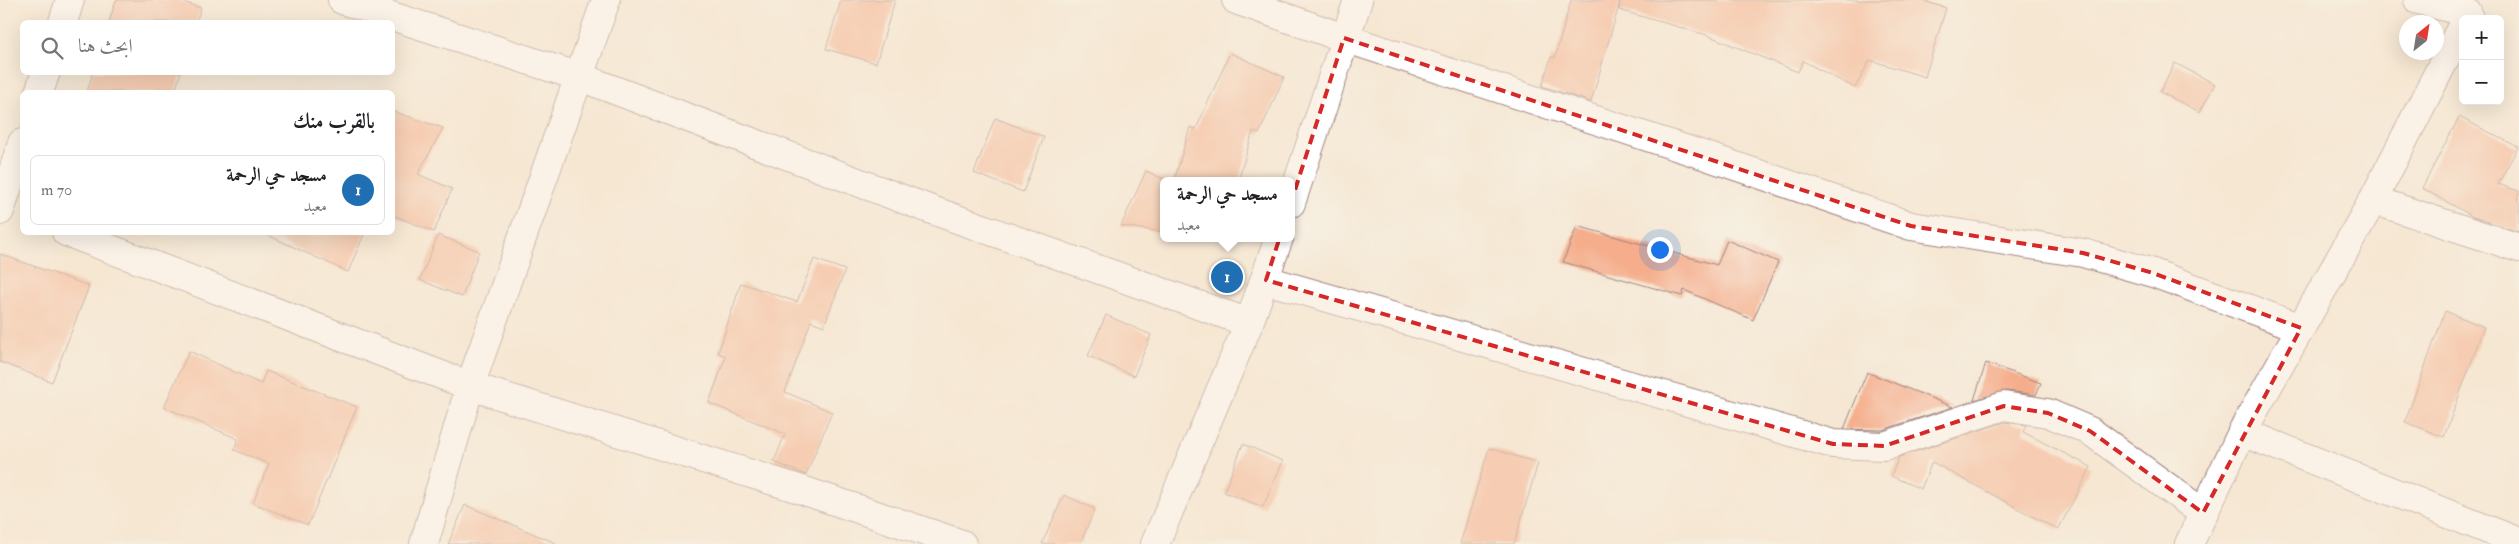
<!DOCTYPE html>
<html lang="ar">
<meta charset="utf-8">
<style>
:root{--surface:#fff;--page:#f6f6f6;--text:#202124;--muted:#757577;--line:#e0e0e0;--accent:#1f6fb2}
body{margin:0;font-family:"IM FELL Double Pica",Amiri,serif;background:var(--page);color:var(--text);direction:rtl}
.controls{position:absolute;right:15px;top:15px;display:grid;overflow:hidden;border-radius:8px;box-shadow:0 5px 20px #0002}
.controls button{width:45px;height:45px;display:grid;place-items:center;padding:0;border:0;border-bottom:1px solid var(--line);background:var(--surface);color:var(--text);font:25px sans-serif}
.compass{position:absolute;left:2399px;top:15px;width:45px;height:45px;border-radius:50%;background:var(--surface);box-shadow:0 5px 20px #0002;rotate:30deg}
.you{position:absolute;left:1659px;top:249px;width:18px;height:18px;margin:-12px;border:4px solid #fff;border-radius:50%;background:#1a73e8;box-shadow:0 0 0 8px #1a73e833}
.badge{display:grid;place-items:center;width:32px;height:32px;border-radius:50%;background:var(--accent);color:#fff;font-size:16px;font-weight:700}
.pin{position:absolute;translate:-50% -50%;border:2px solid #fff;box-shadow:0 1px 5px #0006}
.popup{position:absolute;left:1160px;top:177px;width:135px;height:65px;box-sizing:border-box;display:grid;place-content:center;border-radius:8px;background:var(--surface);filter:drop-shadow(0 1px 4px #0005);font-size:16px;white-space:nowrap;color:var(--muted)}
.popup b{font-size:19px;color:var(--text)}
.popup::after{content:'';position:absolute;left:50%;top:100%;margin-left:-10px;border:10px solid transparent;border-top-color:var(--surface)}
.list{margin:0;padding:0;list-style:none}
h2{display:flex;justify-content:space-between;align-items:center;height:65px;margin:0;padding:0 20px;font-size:21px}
h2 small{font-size:16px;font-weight:400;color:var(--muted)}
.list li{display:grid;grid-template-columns:32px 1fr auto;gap:15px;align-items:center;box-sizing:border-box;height:70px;margin:0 10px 10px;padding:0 10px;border:1px solid var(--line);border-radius:8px}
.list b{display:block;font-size:19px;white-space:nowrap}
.list p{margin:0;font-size:16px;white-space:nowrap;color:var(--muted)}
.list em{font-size:16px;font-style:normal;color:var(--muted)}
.icon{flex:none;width:28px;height:28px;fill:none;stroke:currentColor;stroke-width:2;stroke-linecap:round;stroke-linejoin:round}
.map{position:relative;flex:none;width:2519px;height:544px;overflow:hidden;direction:ltr}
.search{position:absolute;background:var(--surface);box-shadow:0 5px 20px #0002;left:20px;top:20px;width:375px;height:55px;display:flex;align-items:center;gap:12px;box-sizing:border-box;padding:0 18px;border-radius:8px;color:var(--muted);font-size:19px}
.panel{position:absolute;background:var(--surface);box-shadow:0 5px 20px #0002;left:20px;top:90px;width:375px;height:145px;border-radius:8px;direction:rtl}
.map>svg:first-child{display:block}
.building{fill:#f5ad8b}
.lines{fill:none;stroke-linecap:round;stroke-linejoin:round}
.minor-casing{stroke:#a0837f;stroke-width:30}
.minor{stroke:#fff;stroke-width:28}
.marked{fill:none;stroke:#d62828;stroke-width:4;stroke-dasharray:10 6;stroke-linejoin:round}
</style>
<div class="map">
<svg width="2519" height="544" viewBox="0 0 2519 544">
<rect width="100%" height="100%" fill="#f7f3e8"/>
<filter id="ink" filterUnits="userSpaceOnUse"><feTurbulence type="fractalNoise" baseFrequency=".02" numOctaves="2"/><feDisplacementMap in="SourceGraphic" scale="10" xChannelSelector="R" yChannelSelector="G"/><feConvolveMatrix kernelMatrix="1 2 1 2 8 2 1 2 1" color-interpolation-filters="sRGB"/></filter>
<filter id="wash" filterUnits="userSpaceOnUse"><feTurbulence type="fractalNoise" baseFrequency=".0096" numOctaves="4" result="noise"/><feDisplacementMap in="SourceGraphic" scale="20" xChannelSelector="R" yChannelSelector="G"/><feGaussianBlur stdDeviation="1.12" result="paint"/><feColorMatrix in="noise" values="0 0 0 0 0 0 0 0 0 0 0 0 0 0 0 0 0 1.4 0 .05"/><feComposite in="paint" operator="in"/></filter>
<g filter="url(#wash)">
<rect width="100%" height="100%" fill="#f5e7d3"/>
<g id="blocks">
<g class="building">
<path d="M 116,0 L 177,0 L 201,8 L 196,22 L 109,22 Z"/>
<path d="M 841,0 L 895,0 L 876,63 L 826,49 Z"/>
<path d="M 1571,0 L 1920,0 L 1946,8 L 1925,77 L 1870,60 L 1855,88 L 1803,61 L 1798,72 L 1707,35 L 1619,10 L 1620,2 L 1591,102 L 1542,86 L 1551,57 L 1555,58 Z"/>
<path d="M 1230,53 L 1284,77 L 1259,134 L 1253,131 L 1238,181 L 1174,181 L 1190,127 L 1196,129 Z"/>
<path d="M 2175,63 L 2215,84 L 2200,112 L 2160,92 Z"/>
<path d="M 93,72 L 181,72 L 175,92 L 87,92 Z"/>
<path d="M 392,111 L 443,128 L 418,174 L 452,189 L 434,232 L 395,216 L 392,220 Z"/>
<path d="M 2459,117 L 2518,147 L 2498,184 L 2519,191 L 2519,232 L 2474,217 L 2422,188 Z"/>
<path d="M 995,118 L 1044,137 L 1023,192 L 974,173 Z"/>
<path d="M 1146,171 L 1168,181 L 1163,181 L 1163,232 L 1121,226 Z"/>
<path d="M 1577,226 L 1717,265 L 1727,240 L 1778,262 L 1753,320 L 1684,290 L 1682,296 L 1563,262 Z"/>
<path d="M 261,232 L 365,232 L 348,272 Z"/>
<path d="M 438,235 L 479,251 L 462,297 L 420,280 Z"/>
<path d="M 0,254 L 89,286 L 52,382 L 0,362 Z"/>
<path d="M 814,259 L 845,270 L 824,326 L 811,321 L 785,392 L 832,412 L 806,475 L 774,462 L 785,434 L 709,403 L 726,356 L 718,353 L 741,283 L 797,302 Z"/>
<path d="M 2445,311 L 2484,327 L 2444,437 L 2405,422 Z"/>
<path d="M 1106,315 L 1151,335 L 1134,376 L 1088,356 Z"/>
<path d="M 189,351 L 261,384 L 266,371 L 357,407 L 308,525 L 253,503 L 269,464 L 234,450 L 238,439 L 164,407 Z"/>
<path d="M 1986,363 L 2041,383 L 2036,395 L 2006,391 L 1974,400 Z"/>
<path d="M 1867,372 L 1953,407 L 1882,430 L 1844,429 Z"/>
<path d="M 2005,422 L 2026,425 L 2023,432 L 2091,467 L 2058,530 L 1932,462 L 1921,489 L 1891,476 L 1899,457 Z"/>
<path d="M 1243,444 L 1283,461 L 1263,507 L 1224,492 Z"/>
<path d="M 1489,448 L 1538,463 L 1514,544 L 1460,544 Z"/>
<path d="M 1064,495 L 1095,509 L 1080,544 L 1042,544 Z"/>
<path d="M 465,505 L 556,543 L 556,544 L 448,544 Z"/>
</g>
</g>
</g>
<g filter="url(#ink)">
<use href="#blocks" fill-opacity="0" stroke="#a0837f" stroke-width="1"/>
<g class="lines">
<g class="minor-casing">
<g id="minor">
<path d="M 342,0 L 580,77 L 929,209 L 1249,323"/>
<path d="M 1236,0 L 1344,38 L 1706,156 L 1911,226 L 2083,253 L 2153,273 L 2301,328"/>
<path d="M 2418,0 L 2468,13"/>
<path d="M 63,22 L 70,0"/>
<path d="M 39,92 L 46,72"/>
<path d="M 2373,200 L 2519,248"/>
<path d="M 1291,203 L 1358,0"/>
<path d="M 0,211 L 22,143"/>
<path d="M 66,232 L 470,386 L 796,488 L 962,544"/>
<path d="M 1266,280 L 1833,444 L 1884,446 L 2004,406 L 2048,413 L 2090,431 L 2203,513"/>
<path d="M 2242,432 L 2519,542"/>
<path d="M 424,544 L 470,386 L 606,0"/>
<path d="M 1155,544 L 1249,323 L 1279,238"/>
<path d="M 2189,544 L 2242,432 L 2373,200 L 2463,24"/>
</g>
</g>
<use href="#minor" class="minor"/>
</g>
</g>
<path d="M0 0H2519V544H0ZM 1344,38 L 1911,226 L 2083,253 L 2153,273 L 2301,328 L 2203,513 L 2090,431 L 2048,413 L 2004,406 L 1884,446 L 1833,444 L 1266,280 Z" fill="#f5e7d3" fill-opacity=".55" fill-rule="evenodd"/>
<path class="marked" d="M 1344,38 L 1911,226 L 2083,253 L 2153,273 L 2301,328 L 2203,513 L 2090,431 L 2048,413 L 2004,406 L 1884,446 L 1833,444 L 1266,280 Z"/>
</svg>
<div class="controls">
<button>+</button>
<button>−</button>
</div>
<svg class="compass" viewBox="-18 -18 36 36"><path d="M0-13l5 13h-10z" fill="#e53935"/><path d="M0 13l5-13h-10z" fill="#757577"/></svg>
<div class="you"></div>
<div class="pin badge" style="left:1227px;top:277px">1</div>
<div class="popup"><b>مسجد حي الرحمة</b>معبد</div>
<div class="search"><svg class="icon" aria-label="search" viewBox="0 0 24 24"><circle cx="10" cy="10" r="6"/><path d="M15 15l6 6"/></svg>ابحث هنا</div>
<section class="panel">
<h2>بالقرب منك<small></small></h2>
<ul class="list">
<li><span class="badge">1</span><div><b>مسجد حي الرحمة</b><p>معبد</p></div><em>70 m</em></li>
</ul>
</section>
</div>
